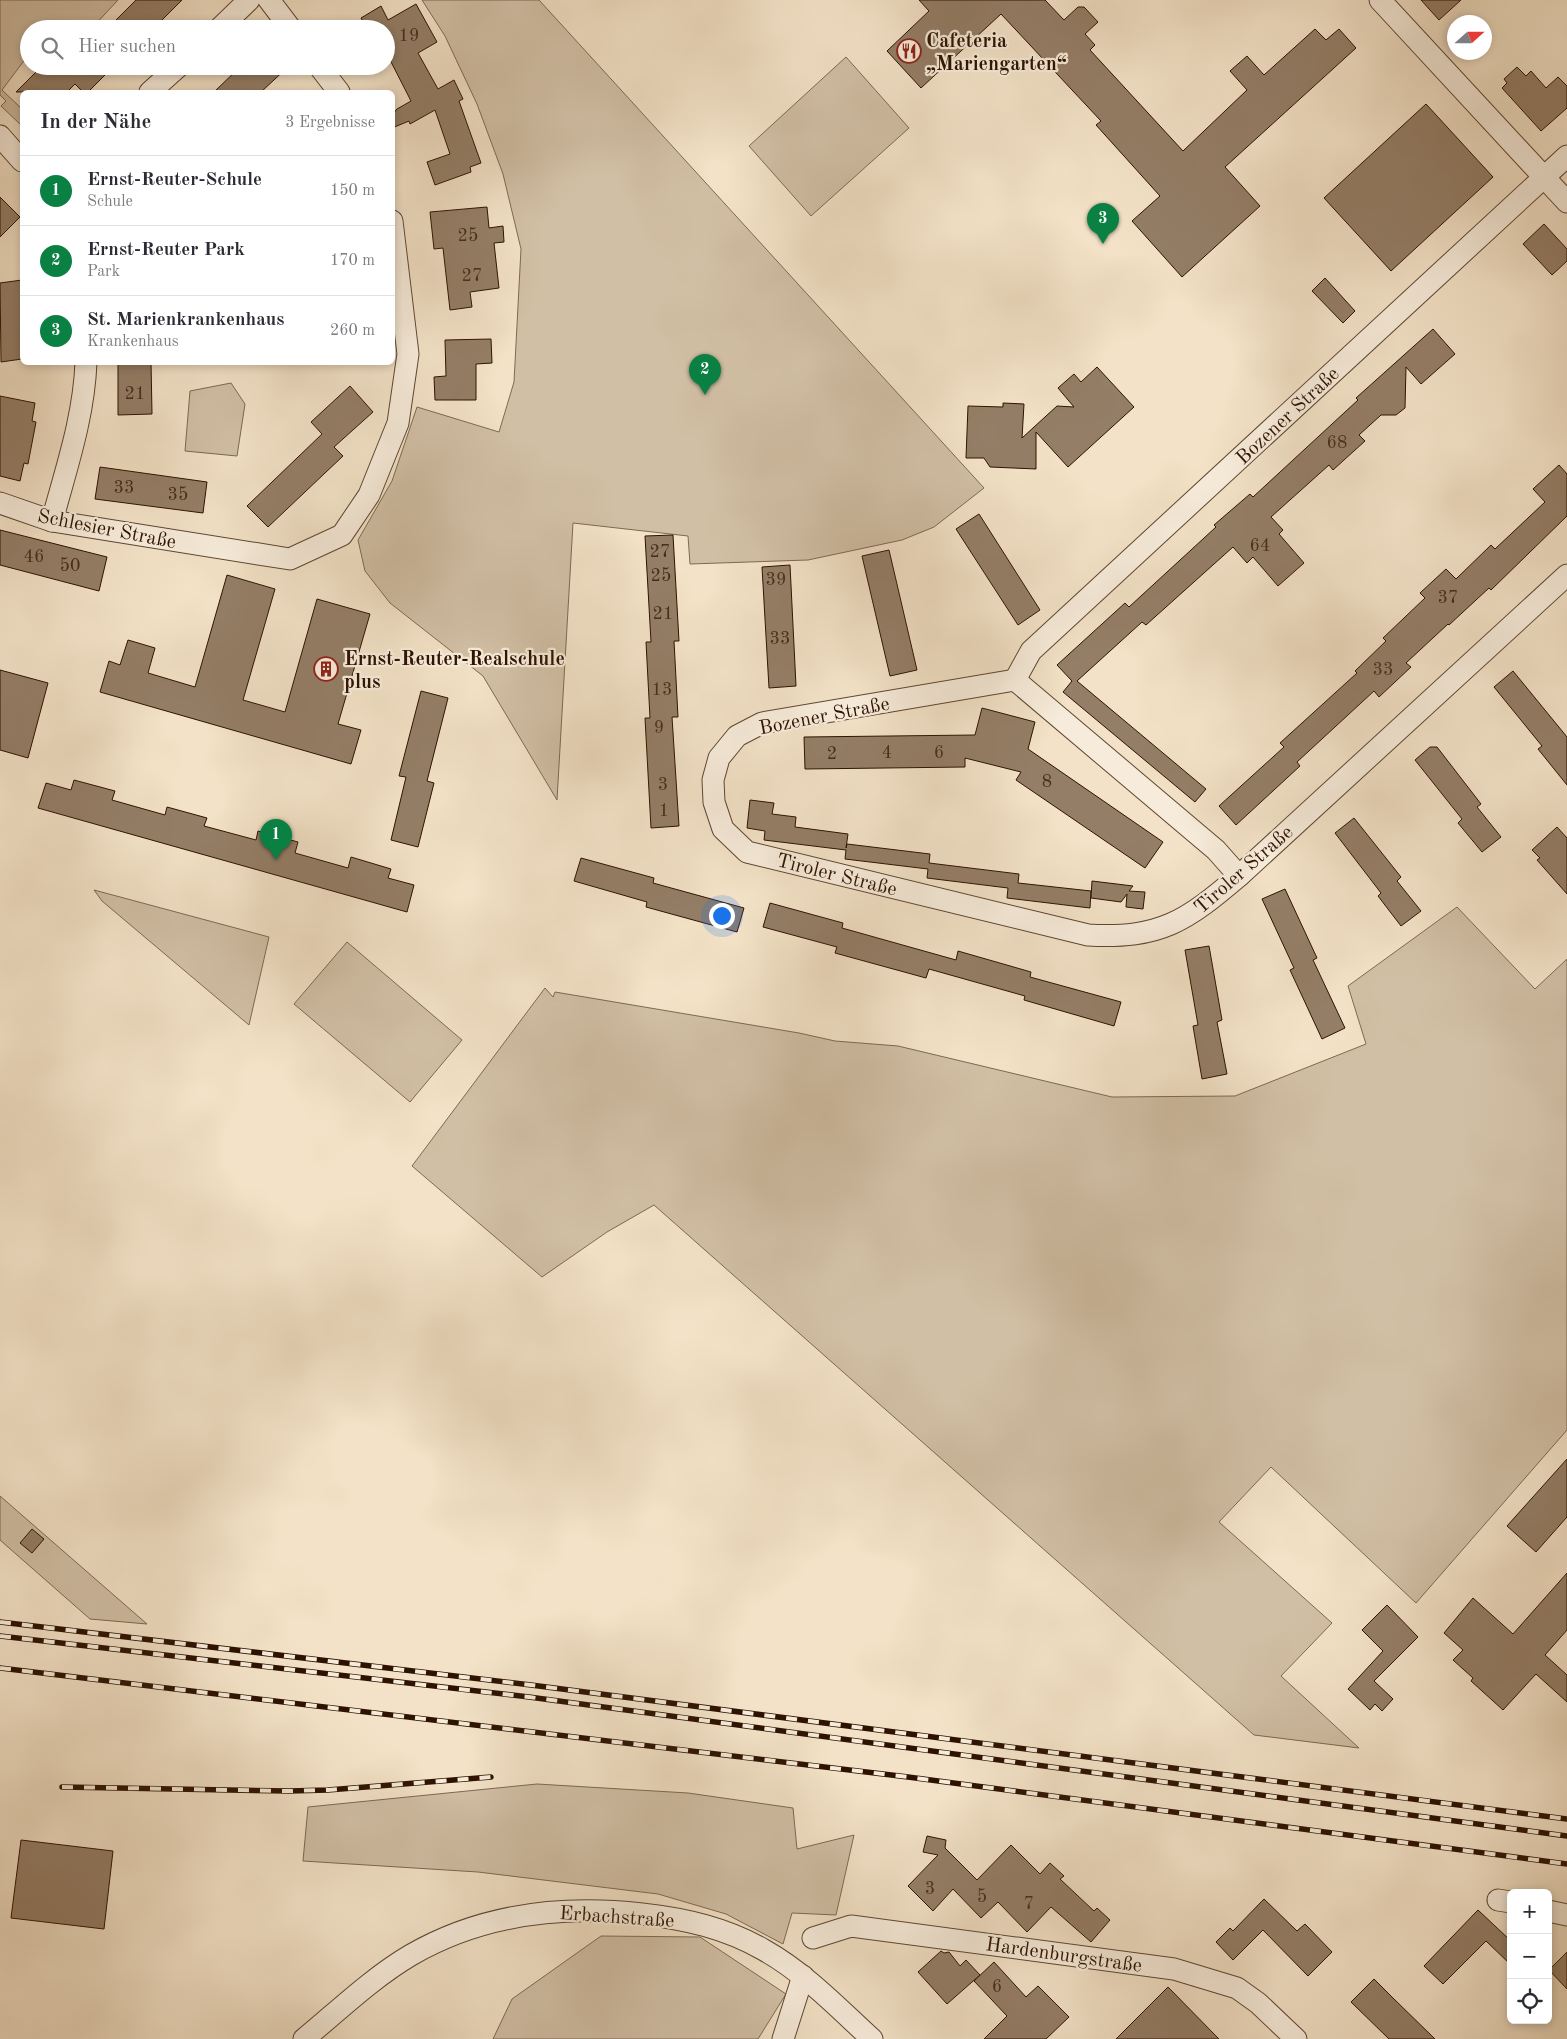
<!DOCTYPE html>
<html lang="de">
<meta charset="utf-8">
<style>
:root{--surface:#fff;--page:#f2f2f3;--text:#2b2b33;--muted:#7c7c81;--line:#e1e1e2;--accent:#0b8043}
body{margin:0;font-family:"Old Standard TT",serif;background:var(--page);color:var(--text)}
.controls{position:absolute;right:15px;bottom:15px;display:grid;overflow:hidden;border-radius:8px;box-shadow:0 2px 8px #0003}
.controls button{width:45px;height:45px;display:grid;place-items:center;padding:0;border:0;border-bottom:1px solid var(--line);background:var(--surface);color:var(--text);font:25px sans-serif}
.compass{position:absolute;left:1447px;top:15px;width:45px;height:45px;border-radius:50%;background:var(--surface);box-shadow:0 2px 8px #0003;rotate:69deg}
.you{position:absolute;left:721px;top:915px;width:18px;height:18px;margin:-12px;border:4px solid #fff;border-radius:50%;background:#1a73e8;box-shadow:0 0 0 8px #1a73e833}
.badge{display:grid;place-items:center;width:32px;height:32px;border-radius:50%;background:var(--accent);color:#fff;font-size:16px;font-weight:700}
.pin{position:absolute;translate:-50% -41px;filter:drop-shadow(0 1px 2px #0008)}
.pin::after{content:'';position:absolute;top:26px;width:18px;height:15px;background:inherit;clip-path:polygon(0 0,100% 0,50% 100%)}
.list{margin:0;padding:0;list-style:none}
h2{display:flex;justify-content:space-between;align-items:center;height:65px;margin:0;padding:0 20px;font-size:21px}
h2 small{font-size:16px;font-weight:400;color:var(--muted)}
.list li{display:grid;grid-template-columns:32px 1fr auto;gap:15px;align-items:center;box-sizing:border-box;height:70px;padding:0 20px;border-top:1px solid var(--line)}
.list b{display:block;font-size:19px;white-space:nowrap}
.list p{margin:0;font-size:16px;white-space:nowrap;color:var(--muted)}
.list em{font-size:16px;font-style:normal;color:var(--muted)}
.icon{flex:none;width:28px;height:28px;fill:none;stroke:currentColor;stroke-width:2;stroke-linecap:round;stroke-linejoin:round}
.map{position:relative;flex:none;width:1567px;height:2039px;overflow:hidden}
.search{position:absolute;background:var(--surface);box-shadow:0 2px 8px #0003;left:20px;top:20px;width:375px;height:55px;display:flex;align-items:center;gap:12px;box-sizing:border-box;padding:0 18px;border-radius:28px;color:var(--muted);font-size:19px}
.panel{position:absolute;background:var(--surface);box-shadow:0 2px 8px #0003;left:20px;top:90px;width:375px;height:275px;border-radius:8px}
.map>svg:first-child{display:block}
.green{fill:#d1bfa5;stroke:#7f6852}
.building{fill:#947e67;stroke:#2d1200}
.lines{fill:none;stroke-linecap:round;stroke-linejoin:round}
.minor-casing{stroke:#5e4632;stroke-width:23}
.minor{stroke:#f7ecdb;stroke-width:21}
.rail-casing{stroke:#2d1200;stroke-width:5.5}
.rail{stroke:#f7ecdb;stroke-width:4;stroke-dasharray:11;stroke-linecap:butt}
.labels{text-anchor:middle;stroke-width:4.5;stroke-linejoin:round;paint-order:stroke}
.number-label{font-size:18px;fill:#472d1a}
.poi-label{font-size:20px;font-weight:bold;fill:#2d1200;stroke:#f7ecdb;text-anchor:start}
.street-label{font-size:20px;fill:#2d1200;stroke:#f7ecdb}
</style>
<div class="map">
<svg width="1567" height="2039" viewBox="0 0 1567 2039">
<rect width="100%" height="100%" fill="#f3e2c7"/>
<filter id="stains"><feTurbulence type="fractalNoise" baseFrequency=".004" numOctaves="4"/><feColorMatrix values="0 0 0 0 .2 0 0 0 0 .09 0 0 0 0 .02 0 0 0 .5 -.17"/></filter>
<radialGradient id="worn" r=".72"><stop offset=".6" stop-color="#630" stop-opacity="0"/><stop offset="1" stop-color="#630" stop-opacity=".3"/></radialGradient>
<g class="green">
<path d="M 0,0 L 118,0 L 91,29 L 29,29 L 29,54 L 2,90 L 22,109 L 22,126 L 1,106 L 6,101 L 0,95 Z"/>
<path d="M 422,0 L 539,0 L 984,488 L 934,527 L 902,540 L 808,560 L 690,564 L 688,536 L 573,523 L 557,800 L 483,676 L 390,603 L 365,571 L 358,540 L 392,481 L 417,407 L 499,432 L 514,382 L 521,249 L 503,174 L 477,104 L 445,36 Z"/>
<path d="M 846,57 L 909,128 L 811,216 L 749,146 Z"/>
<path d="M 231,383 L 245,404 L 237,456 L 185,451 L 190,391 Z"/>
<path d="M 94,890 L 269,937 L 249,1025 L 102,901 Z"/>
<path d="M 1457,907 L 1535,989 L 1567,959 L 1567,1430 L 1416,1603 L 1271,1467 L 1219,1522 L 1332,1623 L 1281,1676 L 1359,1748 L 1254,1735 L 654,1205 L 607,1232 L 542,1277 L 412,1166 L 545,988 L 553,997 L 555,992 L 799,1033 L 835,1041 L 898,1046 L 1112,1097 L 1235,1096 L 1366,1044 L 1348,986 Z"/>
<path d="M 347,942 L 462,1040 L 410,1102 L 294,1004 Z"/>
<path d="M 0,1496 L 147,1624 L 90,1619 L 0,1540 Z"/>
<path d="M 537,1784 L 688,1793 L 793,1808 L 797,1849 L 854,1835 L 836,1915 L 792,1913 L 783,1944 L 726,1914 L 658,1894 L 478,1872 L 303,1861 L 308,1807 Z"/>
<path d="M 601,1936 L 700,1937 L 786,1994 L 758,2039 L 493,2039 L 512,1999 Z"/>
</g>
<g class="building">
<path d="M 136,0 L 182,0 L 153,29 L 107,29 Z"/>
<path d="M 919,0 L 1045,0 L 1064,20 L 1078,7 L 1084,7 L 1098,22 L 1085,34 L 1095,45 L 1090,50 L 1183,151 L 1247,90 L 1230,71 L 1247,56 L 1264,75 L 1315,29 L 1326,40 L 1339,29 L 1356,48 L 1225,167 L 1260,206 L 1182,277 L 1132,221 L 1160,196 L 1096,125 L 1101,121 L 1001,14 L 921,88 L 887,51 L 929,11 Z"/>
<path d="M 1421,0 L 1461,0 L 1439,20 Z"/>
<path d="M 416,4 L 437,42 L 418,53 L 438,89 L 454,80 L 463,99 L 459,101 L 481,163 L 470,167 L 471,172 L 435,185 L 427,162 L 450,154 L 435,110 L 410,124 L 409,121 L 392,128 L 392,115 L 397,109 L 411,101 L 386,52 L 386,29 L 367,29 L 361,18 L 381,6 L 388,20 Z"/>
<path d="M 42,66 L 114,66 L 88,92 L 83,92 L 75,84 L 67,92 L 16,92 Z"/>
<path d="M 241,66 L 289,66 L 261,92 L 214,92 Z"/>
<path d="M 1517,67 L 1526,76 L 1531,71 L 1546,88 L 1558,77 L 1567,86 L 1567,108 L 1541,131 L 1502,88 L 1507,83 L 1504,79 Z"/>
<path d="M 1426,104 L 1493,177 L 1391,271 L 1324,198 Z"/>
<path d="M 0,197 L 20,217 L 0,237 Z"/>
<path d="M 487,207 L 489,228 L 503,226 L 504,242 L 494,243 L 499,288 L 470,292 L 472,307 L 450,310 L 443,248 L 434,249 L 430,212 Z"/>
<path d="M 1544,224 L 1567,249 L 1567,261 L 1552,275 L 1523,244 Z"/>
<path d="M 1325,278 L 1355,311 L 1343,323 L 1312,291 Z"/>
<path d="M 22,280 L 22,359 L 1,362 L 0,283 Z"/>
<path d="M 1433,329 L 1455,354 L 1421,384 L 1406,367 L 1405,408 L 1396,415 L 1381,415 L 1359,435 L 1365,441 L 1333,470 L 1329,465 L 1271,517 L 1283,530 L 1279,534 L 1304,563 L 1278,586 L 1253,557 L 1247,563 L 1233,547 L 1146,625 L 1142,622 L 1077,681 L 1206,789 L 1195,802 L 1063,692 L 1072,681 L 1057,665 L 1125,603 L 1129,607 L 1216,527 L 1214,525 L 1250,494 L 1253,497 L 1358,400 L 1356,398 Z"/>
<path d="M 491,339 L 492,363 L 476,364 L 476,400 L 435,400 L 434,377 L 446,376 L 445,340 Z"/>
<path d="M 118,362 L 151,362 L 152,414 L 118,415 Z"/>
<path d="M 1097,367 L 1134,407 L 1068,467 L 1036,432 L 1036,469 L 990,467 L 984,458 L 966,458 L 968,406 L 1003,407 L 1003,403 L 1024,404 L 1022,438 L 1057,406 L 1074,407 L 1058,388 L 1074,374 L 1081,382 Z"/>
<path d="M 350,386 L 373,412 L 334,447 L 343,456 L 268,527 L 247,506 L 322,434 L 311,422 Z"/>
<path d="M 0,396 L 35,403 L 32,421 L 36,422 L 28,464 L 24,463 L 20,481 L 0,476 Z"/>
<path d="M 1559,465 L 1567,474 L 1567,516 L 1491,590 L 1489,588 L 1449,625 L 1448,624 L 1406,663 L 1411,667 L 1379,697 L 1374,691 L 1297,762 L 1300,766 L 1236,825 L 1219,806 L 1284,747 L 1280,743 L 1357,673 L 1355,671 L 1386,641 L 1383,638 L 1425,598 L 1420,593 L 1446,569 L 1456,579 L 1491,545 L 1495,549 L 1545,502 L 1533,489 Z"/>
<path d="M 100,467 L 207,482 L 203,513 L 95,499 Z"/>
<path d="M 979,514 L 1040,610 L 1018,625 L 956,529 Z"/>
<path d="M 0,530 L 107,557 L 99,591 L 0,565 Z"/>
<path d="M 673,535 L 679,641 L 674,641 L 678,717 L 672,717 L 679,826 L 651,828 L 645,718 L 650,718 L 646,642 L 651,642 L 645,536 Z"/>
<path d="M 889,550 L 917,670 L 890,676 L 862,556 Z"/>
<path d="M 790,565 L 796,686 L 769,688 L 762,567 Z"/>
<path d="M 227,575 L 275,589 L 243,700 L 285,712 L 317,599 L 370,614 L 338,724 L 361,730 L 351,764 L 100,692 L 109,661 L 120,665 L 128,640 L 155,648 L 148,673 L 195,687 Z"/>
<path d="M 0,670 L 48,683 L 28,758 L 0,750 Z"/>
<path d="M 1513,671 L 1567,737 L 1567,785 L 1538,749 L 1542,746 L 1494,687 Z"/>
<path d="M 421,691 L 448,698 L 427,781 L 434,783 L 418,847 L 391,840 L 406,777 L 399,776 Z"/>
<path d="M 982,708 L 1035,722 L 1028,749 L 1163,842 L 1145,868 L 1016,780 L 1021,772 L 965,758 L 965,767 L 805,769 L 804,737 L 975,735 Z"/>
<path d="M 1430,747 L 1437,747 L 1481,804 L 1477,807 L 1501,837 L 1482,852 L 1458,823 L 1462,819 L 1415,760 Z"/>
<path d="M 74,780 L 115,791 L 112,800 L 165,815 L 167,807 L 207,818 L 204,826 L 256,840 L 258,831 L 298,842 L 295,853 L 348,868 L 351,857 L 391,869 L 388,878 L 414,885 L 407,912 L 38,808 L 46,783 L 71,790 Z"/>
<path d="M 750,800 L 774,803 L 772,814 L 796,817 L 795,827 L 848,834 L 846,848 L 847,844 L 930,854 L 929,863 L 1019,874 L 1018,883 L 1091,891 L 1090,908 L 1007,898 L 1008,888 L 927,878 L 928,869 L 845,859 L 846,850 L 764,840 L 765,831 L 747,828 Z"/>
<path d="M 1354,818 L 1401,877 L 1397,881 L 1421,911 L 1401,926 L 1378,896 L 1381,893 L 1335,833 Z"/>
<path d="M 1557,827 L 1567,838 L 1567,894 L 1537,860 L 1540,858 L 1532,850 Z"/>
<path d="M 581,858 L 654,878 L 653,883 L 744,908 L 737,932 L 646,907 L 647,902 L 574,881 Z"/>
<path d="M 1092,881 L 1133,886 L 1129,891 L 1145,892 L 1143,909 L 1126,907 L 1127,894 L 1121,902 L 1091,898 Z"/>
<path d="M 1285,889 L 1317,958 L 1313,960 L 1345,1028 L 1322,1039 L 1290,970 L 1294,968 L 1262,899 Z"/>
<path d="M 770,903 L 843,923 L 842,928 L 956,960 L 958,951 L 1031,972 L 1030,977 L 1121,1002 L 1114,1026 L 1024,1000 L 1025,996 L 929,969 L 926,978 L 835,953 L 837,947 L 763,927 Z"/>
<path d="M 1209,946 L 1222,1020 L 1217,1022 L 1227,1074 L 1202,1079 L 1193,1026 L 1198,1025 L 1185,950 Z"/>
<path d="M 1567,1459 L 1567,1517 L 1536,1552 L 1507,1526 Z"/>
<path d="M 32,1529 L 44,1539 L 32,1553 L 20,1543 Z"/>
<path d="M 1567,1573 L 1567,1630 L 1545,1655 L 1567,1675 L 1567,1702 L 1536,1674 L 1503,1710 L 1471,1681 L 1473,1678 L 1453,1660 L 1463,1650 L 1444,1633 L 1473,1598 L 1513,1634 Z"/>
<path d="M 1387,1605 L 1418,1637 L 1374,1681 L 1393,1699 L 1382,1711 L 1375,1704 L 1370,1710 L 1348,1689 L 1383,1651 L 1362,1630 Z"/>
<path d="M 927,1836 L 946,1840 L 945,1848 L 977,1880 L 1011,1845 L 1040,1874 L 1050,1863 L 1064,1876 L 1060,1879 L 1094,1911 L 1097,1908 L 1110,1920 L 1091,1942 L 1051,1907 L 1027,1932 L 998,1902 L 981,1918 L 953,1889 L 933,1911 L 908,1886 L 938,1855 L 923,1852 Z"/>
<path d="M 21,1840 L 113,1851 L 104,1929 L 11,1918 Z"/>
<path d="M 1264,1899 L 1297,1931 L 1305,1924 L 1332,1952 L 1308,1976 L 1263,1930 L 1233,1960 L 1216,1942 L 1230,1928 L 1233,1931 Z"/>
<path d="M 1478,1910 L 1511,1941 L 1511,1965 L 1486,1941 L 1443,1984 L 1424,1966 Z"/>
<path d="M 941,1951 L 944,1953 L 949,1952 L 960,1966 L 966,1960 L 980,1975 L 947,2004 L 918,1972 Z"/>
<path d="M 1567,1952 L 1567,1989 L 1549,1970 Z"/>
<path d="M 994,1962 L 1026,1997 L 1038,1986 L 1069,2017 L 1046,2039 L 984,2039 L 1007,2016 L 974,1981 Z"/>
<path d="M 1374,1979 L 1393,1998 L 1435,2039 L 1389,2039 L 1351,2002 Z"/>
<path d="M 1168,1987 L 1219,2039 L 1116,2039 Z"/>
</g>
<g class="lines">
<g class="minor-casing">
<g id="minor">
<path d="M 269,0 L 291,29"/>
<path d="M 1380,0 L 1567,202"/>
<path d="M 219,29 L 249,0"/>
<path d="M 319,66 L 339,92"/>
<path d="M 150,92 L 179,66"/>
<path d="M 0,136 L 22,161"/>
<path d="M 0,503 L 52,521 L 290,559 L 342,535 L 369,495 L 398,423 L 408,354 L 392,221"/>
<path d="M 52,521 C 66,469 84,417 86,362"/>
<path d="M 1015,680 L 762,723 L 737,736 L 719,758 L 713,780 L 714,802 L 723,829 L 747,852 L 1088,935 C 1161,939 1186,921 1239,876 L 1567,575"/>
<path d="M 1015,680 L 1031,651 L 1567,156"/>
<path d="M 1015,680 L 1216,850 L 1239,876"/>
<path d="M 1498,1900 L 1511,1902"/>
<path d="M 1548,1911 L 1567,1915"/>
<path d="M 813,1938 L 851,1926 L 1174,1969 L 1237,1988 L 1258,2003 L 1296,2039"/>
<path d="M 304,2039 C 338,2011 372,1978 411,1955 C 482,1914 562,1905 642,1914 C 686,1919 726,1928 764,1950 C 805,1973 838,2008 872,2039"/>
<path d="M 783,2039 L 803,1976"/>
</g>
</g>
<use href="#minor" class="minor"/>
<g class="rail-casing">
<g id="rail">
<path d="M 0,1622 L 531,1685 L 1567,1819"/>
<path d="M 0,1636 L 529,1697 L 1567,1836"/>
<path d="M 0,1668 L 908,1777 L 1567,1864"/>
<path d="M 62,1787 L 289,1791 L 328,1790 L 491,1777"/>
</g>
</g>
<use href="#rail" class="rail"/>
</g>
<defs>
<g id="restaurant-ring" transform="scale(1.25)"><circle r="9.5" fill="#f7ecdb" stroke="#8f2418" stroke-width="1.5"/><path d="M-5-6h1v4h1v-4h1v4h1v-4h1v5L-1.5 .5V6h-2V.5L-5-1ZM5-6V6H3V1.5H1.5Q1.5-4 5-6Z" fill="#8f2418"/></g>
<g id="building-ring" transform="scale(1.25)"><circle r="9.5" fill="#f7ecdb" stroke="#8f2418" stroke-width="1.5"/><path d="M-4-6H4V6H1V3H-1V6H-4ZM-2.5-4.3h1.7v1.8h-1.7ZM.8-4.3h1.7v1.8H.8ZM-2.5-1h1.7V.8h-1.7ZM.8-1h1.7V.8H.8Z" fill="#8f2418"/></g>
</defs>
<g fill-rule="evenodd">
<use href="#restaurant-ring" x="909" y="51"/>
<use href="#building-ring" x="326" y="669"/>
</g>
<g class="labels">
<g class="number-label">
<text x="409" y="41">19</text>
<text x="468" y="241">25</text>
<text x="472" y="281">27</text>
<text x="135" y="399">21</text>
<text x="1337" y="448">68</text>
<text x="124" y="493">33</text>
<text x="178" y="500">35</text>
<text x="1260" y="551">64</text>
<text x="660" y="557">27</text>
<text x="34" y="562">46</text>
<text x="70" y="571">50</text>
<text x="661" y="581">25</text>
<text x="776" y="585">39</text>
<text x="1448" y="603">37</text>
<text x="663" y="619">21</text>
<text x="780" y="644">33</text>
<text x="1383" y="675">33</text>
<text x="662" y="695">13</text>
<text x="659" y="733">9</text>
<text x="887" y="758">4</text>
<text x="939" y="758">6</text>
<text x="832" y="759">2</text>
<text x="1047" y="787">8</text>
<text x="663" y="790">3</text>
<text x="664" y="816">1</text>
<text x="930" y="1894">3</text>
<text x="982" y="1902">5</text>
<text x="1029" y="1909">7</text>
<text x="997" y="1992">6</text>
</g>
<g class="poi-label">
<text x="926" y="47">Cafeteria<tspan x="926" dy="23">„Mariengarten“</tspan></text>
<text x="344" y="665">Ernst-Reuter-Realschule<tspan x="344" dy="23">plus</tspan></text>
</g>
<g class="street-label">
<text transform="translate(1287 415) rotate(-43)" y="7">Bozener Straße</text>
<text transform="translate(107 528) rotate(11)" y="7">Schlesier Straße</text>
<text transform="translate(824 715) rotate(-11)" y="7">Bozener Straße</text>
<text transform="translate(1243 869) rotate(-41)" y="7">Tiroler Straße</text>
<text transform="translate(837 874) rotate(14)" y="7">Tiroler Straße</text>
<text transform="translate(617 1916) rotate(4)" y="7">Erbachstraße</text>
<text transform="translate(1064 1954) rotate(8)" y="7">Hardenburgstraße</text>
</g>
</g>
<rect width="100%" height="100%" filter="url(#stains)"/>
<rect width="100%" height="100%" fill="url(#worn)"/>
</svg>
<div class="controls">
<button>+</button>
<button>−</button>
<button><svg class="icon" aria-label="locate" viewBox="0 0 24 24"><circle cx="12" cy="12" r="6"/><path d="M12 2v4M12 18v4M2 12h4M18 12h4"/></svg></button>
</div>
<svg class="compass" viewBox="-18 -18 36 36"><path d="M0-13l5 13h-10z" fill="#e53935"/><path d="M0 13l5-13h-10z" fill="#7c7c81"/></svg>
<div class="you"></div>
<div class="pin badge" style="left:276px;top:860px">1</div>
<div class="pin badge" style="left:705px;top:395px">2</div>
<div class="pin badge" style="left:1103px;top:244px">3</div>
<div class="search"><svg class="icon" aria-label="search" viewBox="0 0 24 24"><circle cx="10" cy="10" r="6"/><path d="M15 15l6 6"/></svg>Hier suchen</div>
<section class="panel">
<h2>In der Nähe<small>3 Ergebnisse</small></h2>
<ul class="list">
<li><span class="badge">1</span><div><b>Ernst-Reuter-Schule</b><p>Schule</p></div><em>150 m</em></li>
<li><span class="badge">2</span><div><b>Ernst-Reuter Park</b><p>Park</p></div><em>170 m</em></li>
<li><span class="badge">3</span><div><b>St. Marienkrankenhaus</b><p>Krankenhaus</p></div><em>260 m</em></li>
</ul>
</section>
</div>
